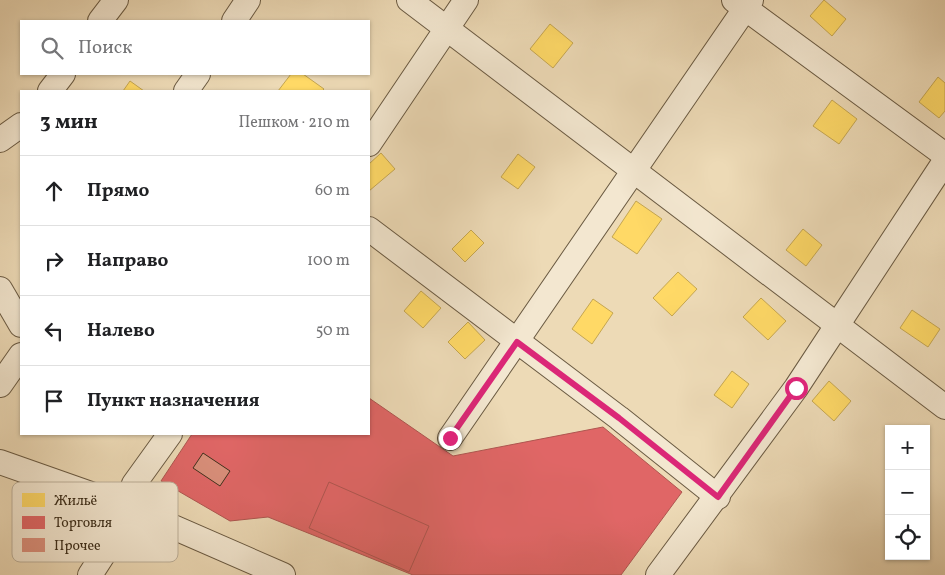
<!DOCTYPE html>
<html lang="ru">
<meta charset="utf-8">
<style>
:root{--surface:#fff;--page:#f2f2f2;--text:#202124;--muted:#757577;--line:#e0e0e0}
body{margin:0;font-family:Vollkorn,serif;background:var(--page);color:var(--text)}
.controls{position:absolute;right:15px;bottom:15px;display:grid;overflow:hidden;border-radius:0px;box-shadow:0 1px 4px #0004}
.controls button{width:45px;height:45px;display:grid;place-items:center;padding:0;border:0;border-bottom:1px solid var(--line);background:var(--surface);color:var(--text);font:25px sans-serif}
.stop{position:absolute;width:15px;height:15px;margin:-11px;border:4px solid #db2777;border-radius:50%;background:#fff}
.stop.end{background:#db2777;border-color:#fff;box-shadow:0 1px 5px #0008}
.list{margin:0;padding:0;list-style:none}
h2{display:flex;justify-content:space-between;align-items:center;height:65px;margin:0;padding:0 20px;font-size:21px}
h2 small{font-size:16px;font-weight:400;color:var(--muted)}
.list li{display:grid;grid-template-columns:32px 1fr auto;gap:15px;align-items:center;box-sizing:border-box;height:70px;padding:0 20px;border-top:1px solid var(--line)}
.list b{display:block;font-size:19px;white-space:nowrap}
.list em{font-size:16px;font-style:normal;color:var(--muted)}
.icon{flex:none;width:28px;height:28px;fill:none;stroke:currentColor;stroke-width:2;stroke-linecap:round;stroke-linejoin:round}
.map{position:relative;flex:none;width:945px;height:575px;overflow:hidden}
.search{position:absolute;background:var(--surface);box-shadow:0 1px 4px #0004;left:20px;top:20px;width:350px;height:55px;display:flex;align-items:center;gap:12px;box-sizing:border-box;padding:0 18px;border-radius:0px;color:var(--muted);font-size:19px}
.panel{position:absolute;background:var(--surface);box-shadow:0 1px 4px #0004;left:20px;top:90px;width:350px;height:345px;border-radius:0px}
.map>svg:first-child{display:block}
.homes{fill:#ffd966;stroke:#c5a650}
.shops{fill:#e06666;stroke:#af5650}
.building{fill:#da8f7b;stroke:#3e2f1b}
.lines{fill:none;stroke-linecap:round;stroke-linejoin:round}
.minor-casing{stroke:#6a5a42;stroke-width:26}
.minor{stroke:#f3e7d0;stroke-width:24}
.route{stroke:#db2777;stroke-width:6}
.key{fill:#f3e7d0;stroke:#bdb09a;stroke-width:1}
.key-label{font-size:14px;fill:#3e2f1b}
</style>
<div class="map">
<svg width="945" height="575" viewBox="0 0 945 575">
<rect width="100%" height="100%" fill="#eddab6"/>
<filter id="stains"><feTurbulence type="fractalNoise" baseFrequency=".004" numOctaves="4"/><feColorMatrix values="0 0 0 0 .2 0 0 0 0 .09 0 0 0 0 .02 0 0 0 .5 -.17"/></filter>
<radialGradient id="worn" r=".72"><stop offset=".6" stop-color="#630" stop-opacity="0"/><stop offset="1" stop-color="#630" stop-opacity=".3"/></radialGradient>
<g class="homes">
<path d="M 824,0 L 846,19 L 832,36 L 810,16 Z"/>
<path d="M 550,24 L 573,43 L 553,68 L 530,49 Z"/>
<path d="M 291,74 L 303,74 L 324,89 L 322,91 L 278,91 Z"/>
<path d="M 938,77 L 945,83 L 945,111 L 939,118 L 919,102 Z"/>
<path d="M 130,81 L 144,91 L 123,91 Z"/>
<path d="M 832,100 L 857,119 L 839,144 L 813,126 Z"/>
<path d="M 381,153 L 395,169 L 369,191 L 369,164 Z"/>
<path d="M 518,154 L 535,167 L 518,189 L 501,177 Z"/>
<path d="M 636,201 L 662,219 L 637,254 L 612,237 Z"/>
<path d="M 803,229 L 822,245 L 806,266 L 786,250 Z"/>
<path d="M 471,230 L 484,243 L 465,262 L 452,249 Z"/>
<path d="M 678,272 L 697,289 L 672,316 L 653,298 Z"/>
<path d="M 421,291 L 441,308 L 423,328 L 404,311 Z"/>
<path d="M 761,298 L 786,321 L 768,340 L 743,317 Z"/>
<path d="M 593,299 L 613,313 L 592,344 L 572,329 Z"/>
<path d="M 912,310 L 940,329 L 928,347 L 900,328 Z"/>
<path d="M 468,322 L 485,340 L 465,359 L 448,342 Z"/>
<path d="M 732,371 L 749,384 L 732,408 L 714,395 Z"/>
<path d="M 829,381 L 851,401 L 834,421 L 812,401 Z"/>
</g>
<g class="shops">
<path d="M 369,398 L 453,456 L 603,427 L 682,492 L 621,575 L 413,575 L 268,517 L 230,521 L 161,481 L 192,434 L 369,434 Z"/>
<path d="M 329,482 L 429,526 L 409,572 L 309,528 Z"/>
</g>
<path class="building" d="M 203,453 L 230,471 L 220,486 L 193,468 Z"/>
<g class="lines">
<g class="minor-casing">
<g id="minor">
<path d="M 409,0 L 945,407"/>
<path d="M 734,0 L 945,155"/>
<path d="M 100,21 L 116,0"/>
<path d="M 234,21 L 248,0"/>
<path d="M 50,91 L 63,74"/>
<path d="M 186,91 L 198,74"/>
<path d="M 0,140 L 21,125"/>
<path d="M 369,144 L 466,0"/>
<path d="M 369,229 L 619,418 L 718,497"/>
<path d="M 0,289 L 21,325"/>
<path d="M 0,385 L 21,355"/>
<path d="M 450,438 L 751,0"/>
<path d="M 0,462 L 125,506 L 283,575"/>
<path d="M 90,575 L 112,541 L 134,484 L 170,434"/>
<path d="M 658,575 L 796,388 L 945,161"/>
</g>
</g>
<use href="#minor" class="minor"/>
</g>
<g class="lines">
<path class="route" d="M 450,438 L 517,342 L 619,418 L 718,497 L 796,388"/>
</g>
<rect x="12" y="482" width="166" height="80" rx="8" class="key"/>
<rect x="22" y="493" width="23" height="14" fill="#ffd966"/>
<rect x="22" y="516" width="23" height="13" fill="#e06666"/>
<rect x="22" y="538" width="23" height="14" fill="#da8f7b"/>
<g class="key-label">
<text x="54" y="505">Жильё</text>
<text x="54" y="527">Торговля</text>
<text x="54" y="550">Прочее</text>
</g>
<rect width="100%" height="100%" filter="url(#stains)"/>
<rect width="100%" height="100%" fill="url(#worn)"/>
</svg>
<div class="controls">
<button>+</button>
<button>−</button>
<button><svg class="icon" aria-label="locate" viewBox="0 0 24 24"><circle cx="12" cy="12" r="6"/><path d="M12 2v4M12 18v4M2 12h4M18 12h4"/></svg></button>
</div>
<div class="stop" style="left:796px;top:388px"></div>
<div class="stop end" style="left:450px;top:438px"></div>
<div class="search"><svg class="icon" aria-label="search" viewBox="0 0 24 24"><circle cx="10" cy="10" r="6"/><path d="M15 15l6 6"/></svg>Поиск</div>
<section class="panel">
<h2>3 мин<small>Пешком · 210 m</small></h2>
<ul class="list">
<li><svg class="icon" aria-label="ahead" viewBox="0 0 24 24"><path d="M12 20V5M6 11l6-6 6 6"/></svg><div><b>Прямо</b></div><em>60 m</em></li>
<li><svg class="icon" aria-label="right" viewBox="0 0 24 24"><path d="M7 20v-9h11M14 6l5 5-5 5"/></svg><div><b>Направо</b></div><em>100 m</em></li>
<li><svg class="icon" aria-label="left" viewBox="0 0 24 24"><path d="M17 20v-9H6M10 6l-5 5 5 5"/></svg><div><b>Налево</b></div><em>50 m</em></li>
<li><svg class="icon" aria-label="arrive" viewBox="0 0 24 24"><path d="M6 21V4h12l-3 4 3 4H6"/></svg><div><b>Пункт назначения</b></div></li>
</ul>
</section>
</div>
